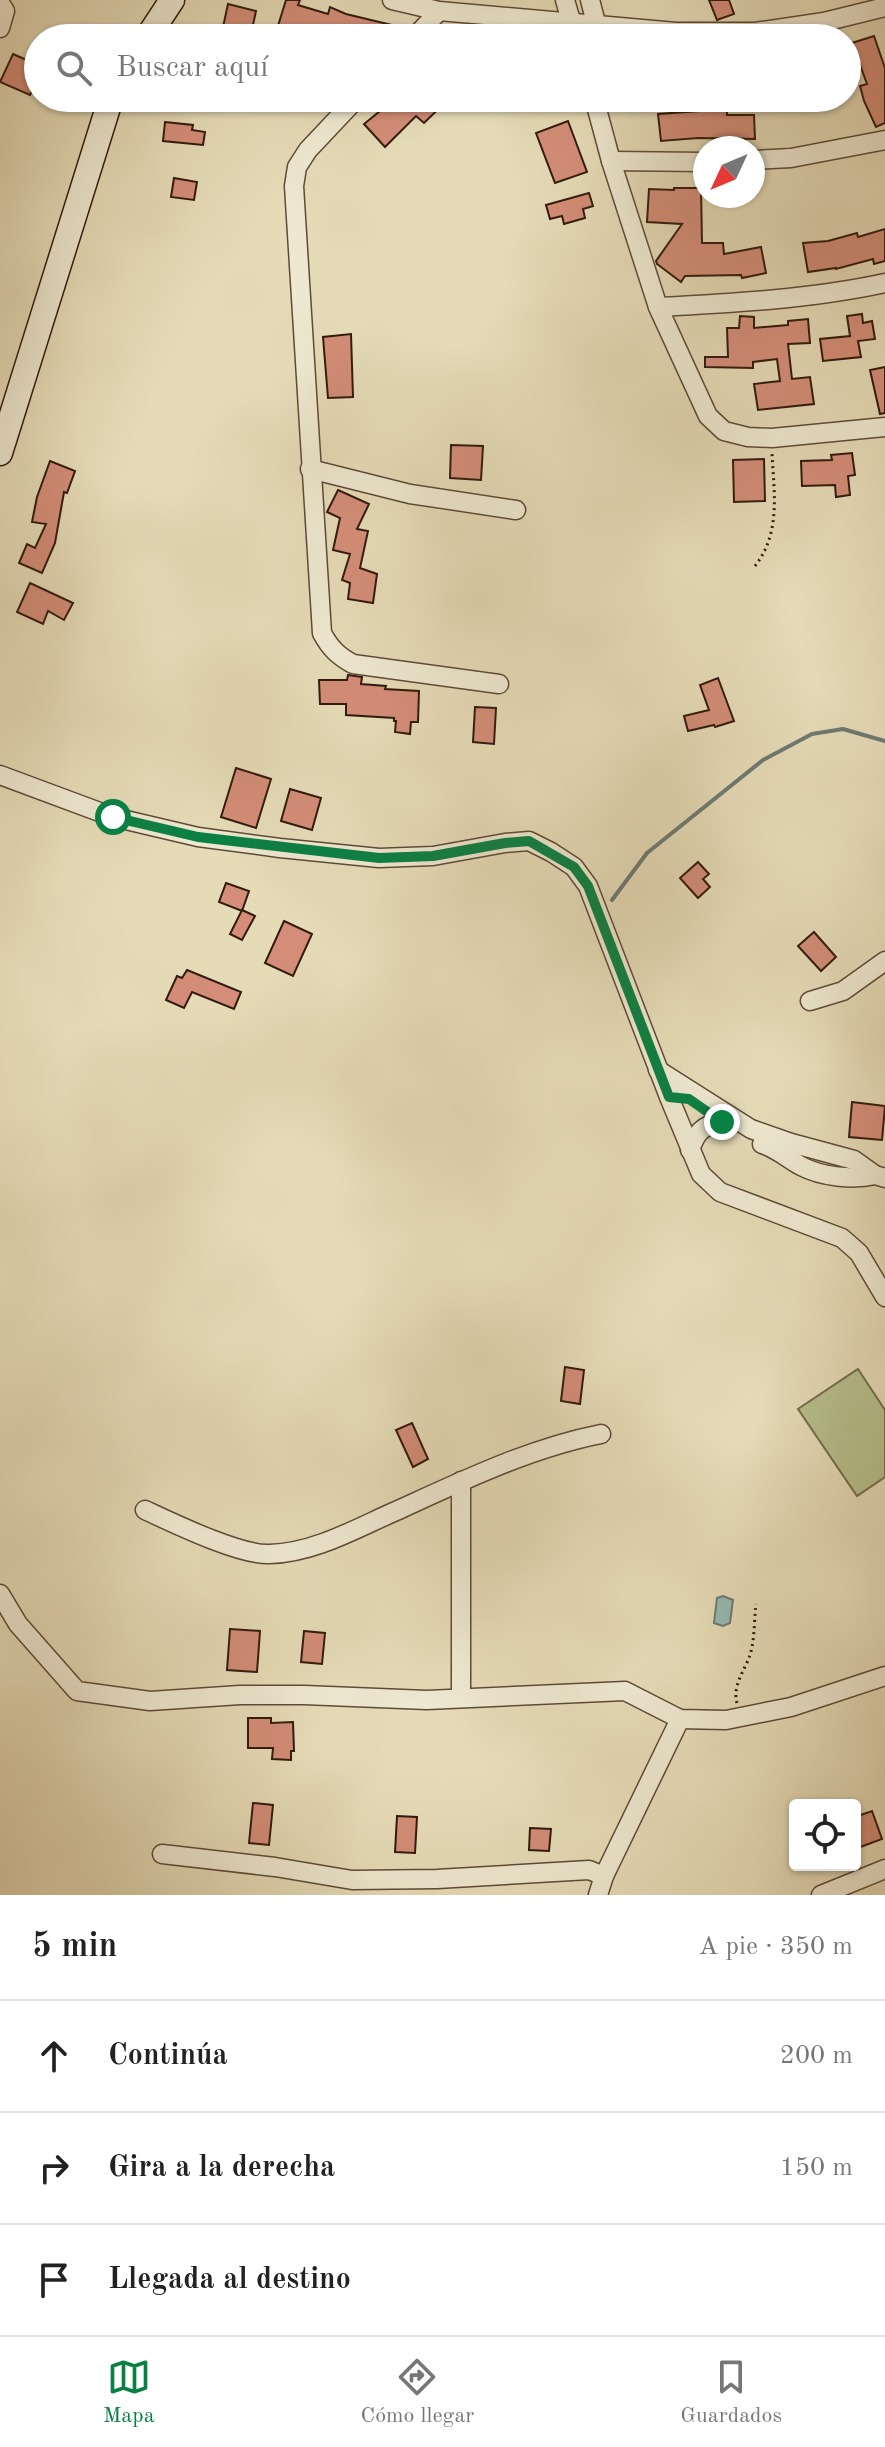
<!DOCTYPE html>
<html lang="es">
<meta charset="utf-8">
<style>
:root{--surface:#fff;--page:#f6f6f6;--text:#222;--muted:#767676;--line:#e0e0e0;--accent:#0b8043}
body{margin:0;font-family:"Old Standard TT",serif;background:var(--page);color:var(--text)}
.controls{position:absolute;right:24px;bottom:24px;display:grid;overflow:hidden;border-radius:8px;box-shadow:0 2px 6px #0004}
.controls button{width:72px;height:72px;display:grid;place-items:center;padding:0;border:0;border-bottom:2px solid var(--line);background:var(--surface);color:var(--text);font:40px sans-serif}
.compass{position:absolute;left:693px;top:136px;width:72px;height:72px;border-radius:50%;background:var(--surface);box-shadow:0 2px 6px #0004;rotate:226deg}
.stop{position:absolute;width:24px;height:24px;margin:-18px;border:6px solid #0b8043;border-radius:50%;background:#fff}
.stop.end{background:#0b8043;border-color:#fff;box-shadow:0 2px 8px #0008}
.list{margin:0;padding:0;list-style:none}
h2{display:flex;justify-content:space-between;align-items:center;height:104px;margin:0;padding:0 32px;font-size:34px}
h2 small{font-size:26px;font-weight:400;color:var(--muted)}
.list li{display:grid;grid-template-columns:52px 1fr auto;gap:24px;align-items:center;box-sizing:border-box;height:112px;padding:0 32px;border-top:2px solid var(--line)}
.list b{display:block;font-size:30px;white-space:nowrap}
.list em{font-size:26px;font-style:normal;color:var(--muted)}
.icon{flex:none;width:44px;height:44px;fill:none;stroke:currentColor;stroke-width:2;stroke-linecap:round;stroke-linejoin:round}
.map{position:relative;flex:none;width:885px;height:1895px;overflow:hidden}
.search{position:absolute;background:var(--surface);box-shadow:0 2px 6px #0004;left:24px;right:24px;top:24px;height:88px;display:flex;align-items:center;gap:20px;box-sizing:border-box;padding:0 28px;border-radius:44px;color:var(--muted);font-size:30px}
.sheet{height:440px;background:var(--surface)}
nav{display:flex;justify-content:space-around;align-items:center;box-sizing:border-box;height:112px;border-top:2px solid var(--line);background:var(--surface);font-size:22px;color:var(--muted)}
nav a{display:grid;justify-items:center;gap:4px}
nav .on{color:var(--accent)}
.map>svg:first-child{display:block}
.green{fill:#b6c08d;stroke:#746d4d;stroke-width:2}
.water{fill:#96bab3;stroke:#6e7a71;stroke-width:2}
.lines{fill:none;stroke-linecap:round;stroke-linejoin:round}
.stream{stroke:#6e7a71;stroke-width:4}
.building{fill:#d38d78;stroke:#321a0d;stroke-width:2}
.street-casing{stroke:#5f4a38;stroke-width:21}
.secondary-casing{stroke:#321a0d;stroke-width:27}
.path{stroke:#321a0d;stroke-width:3;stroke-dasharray:2 4;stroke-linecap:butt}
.street{stroke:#eee8d0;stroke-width:18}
.secondary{stroke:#eee8d0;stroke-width:24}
.route{stroke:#0b8043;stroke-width:10}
</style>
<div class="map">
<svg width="885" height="1895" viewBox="0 0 885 1895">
<rect width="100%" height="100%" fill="#e5dbb7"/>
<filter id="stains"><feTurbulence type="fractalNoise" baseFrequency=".0025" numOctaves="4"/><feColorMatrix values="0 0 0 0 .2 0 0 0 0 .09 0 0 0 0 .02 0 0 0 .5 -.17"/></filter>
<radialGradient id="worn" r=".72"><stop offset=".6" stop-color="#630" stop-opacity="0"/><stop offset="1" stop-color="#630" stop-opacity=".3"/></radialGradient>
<path class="green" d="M 858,1369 L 885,1410 L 885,1477 L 857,1496 L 798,1409 Z"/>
<path class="water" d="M 723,1596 L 733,1600 L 730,1623 L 723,1626 L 714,1623 L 717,1598 Z"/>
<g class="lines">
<path class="stream" d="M 612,900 L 647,853 L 763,760 L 812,734 L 843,729 L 885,741"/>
</g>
<g class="building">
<path d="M 286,0 L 300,0 L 298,5 L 328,14 L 330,7 L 346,14 L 396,26 L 393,38 L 309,38 L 277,29 Z"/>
<path d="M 709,0 L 729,0 L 734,14 L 717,20 Z"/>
<path d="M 228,4 L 256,11 L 251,34 L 223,27 Z"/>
<path d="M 874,36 L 885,68 L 885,123 L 876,127 L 864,101 L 860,86 L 867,84 L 852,43 Z"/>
<path d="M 13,54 L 38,65 L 38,77 L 30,95 L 0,82 Z"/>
<path d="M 396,98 L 450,98 L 424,123 L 416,116 L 385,147 L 364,124 Z"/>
<path d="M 699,109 L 727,110 L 727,115 L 754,115 L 755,139 L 698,138 L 661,141 L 658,114 L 699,111 Z"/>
<path d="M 568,121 L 587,172 L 555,183 L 536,133 Z"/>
<path d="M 165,122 L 193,125 L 192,130 L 205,132 L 203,145 L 163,141 Z"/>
<path d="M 174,178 L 197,182 L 194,200 L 171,197 Z"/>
<path d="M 674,188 L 701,188 L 702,243 L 723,243 L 724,254 L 761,247 L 766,273 L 742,278 L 741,275 L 685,276 L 681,282 L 657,264 L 656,261 L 682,224 L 647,222 L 649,189 L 674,190 Z"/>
<path d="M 589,193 L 593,206 L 583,209 L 585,218 L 564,224 L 562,216 L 550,219 L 546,205 Z"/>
<path d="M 885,229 L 885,261 L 874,264 L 873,259 L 836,269 L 836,268 L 808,272 L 803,243 L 828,241 L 857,233 L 858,237 Z"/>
<path d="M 862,314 L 863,323 L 872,321 L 875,339 L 858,341 L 861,357 L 823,361 L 820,339 L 850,336 L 847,316 Z"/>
<path d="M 740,316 L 754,317 L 754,328 L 788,325 L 788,321 L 808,319 L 810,343 L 788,344 L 792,379 L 810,377 L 814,404 L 758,410 L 754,384 L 780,381 L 777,359 L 753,362 L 753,368 L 705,367 L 705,357 L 728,357 L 727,328 L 739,328 Z"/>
<path d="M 351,334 L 353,397 L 328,398 L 323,337 Z"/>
<path d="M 885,367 L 885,413 L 880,414 L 870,370 Z"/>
<path d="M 451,445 L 483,446 L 481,480 L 450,478 Z"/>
<path d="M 852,453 L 855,475 L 848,476 L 850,495 L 836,497 L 835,485 L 802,486 L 801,461 L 832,460 L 831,455 Z"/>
<path d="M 764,459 L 765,501 L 734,502 L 733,460 Z"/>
<path d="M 50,461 L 75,471 L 67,493 L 64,492 L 55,543 L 42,573 L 19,563 L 27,544 L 35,548 L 46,524 L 32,522 L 37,497 Z"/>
<path d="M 338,490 L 369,504 L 357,529 L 368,531 L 360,568 L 377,574 L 373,603 L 348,599 L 350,583 L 342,580 L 350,554 L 333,550 L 340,518 L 327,512 Z"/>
<path d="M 30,583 L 73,603 L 64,620 L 48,611 L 43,624 L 17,612 Z"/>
<path d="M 348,675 L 362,677 L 361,684 L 386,686 L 385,689 L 419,691 L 418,722 L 411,722 L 410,734 L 395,732 L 396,721 L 394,721 L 394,718 L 346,715 L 346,704 L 320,704 L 319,680 L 347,680 Z"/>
<path d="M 718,678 L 734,721 L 715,727 L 714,725 L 688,731 L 684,716 L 709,710 L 700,685 Z"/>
<path d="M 475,707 L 496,708 L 494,744 L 473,742 Z"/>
<path d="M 236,768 L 271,779 L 256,828 L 221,817 Z"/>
<path d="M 290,789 L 321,798 L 312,830 L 281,821 Z"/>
<path d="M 698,862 L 709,874 L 703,879 L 710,887 L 698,898 L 680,878 Z"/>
<path d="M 226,883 L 249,891 L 242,911 L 219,902 Z"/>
<path d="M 242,910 L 255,916 L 242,940 L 230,934 Z"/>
<path d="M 284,921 L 312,934 L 293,976 L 265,963 Z"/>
<path d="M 814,932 L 836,957 L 821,971 L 798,946 Z"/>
<path d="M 187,970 L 241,992 L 234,1009 L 192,992 L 184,1008 L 166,1000 L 177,976 L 182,978 Z"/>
<path d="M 852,1102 L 885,1106 L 882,1140 L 849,1137 Z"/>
<path d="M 565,1367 L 584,1370 L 580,1404 L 561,1401 Z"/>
<path d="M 412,1423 L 428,1459 L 413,1467 L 396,1430 Z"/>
<path d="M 230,1629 L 260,1631 L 257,1672 L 227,1670 Z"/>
<path d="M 304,1631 L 325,1633 L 322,1664 L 301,1662 Z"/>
<path d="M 248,1718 L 271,1718 L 271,1723 L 293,1722 L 294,1751 L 291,1751 L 291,1760 L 272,1759 L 273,1748 L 248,1748 Z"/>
<path d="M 253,1803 L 273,1805 L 269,1845 L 249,1843 Z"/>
<path d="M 872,1811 L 882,1839 L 855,1849 L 855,1817 Z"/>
<path d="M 397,1816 L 417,1817 L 415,1853 L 395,1852 Z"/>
<path d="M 530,1828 L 551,1829 L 549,1851 L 529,1850 Z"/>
</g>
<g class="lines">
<g class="street-casing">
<g id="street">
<path d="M 392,0 L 439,11 L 676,32 L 755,32 L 824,22 L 885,7"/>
<path d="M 565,0 L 576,38"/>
<path d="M 590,0 L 596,23 L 593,38"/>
<path d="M 0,3 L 5,11 L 0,28"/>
<path d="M 414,38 L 439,11"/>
<path d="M 357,98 L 308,150 L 297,167 L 294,186 L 322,633 C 330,648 338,656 353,664 L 499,684"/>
<path d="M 594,98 L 611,161 L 658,307 L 708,416 L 724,431 L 748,437 L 772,438 L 885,427"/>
<path d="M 753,160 L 791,158 L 885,140"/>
<path d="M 611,161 L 705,162"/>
<path d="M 658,307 C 734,303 811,299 885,283"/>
<path d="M 310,469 L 410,494 L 516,510"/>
<path d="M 0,775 L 113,817 L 198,837 L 280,848 L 379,858 L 433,856 L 505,843 L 529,841 L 551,852 L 574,867 L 588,886 L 669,1097 L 701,1174 L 720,1192 L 842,1238 L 859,1253 L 885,1297"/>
<path d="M 810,1001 L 843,991 L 885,961"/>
<path d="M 658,1070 L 751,1129 L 791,1143 L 854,1160 L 875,1175 L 885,1178"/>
<path d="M 762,1144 C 777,1149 787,1158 801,1166 C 822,1177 853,1180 875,1175"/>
<path d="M 690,1150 C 696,1133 702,1125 722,1122"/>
<path d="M 145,1510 C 173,1523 241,1556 270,1554 C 314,1553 357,1528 396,1511 C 462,1481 530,1448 601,1434"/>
<path d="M 0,1594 L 18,1624 L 77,1691 L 150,1701 L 240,1695 L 304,1695 L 427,1700 L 625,1691 L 680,1719 L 726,1720 L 791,1707 L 885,1676"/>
<path d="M 461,1698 L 461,1481"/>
<path d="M 162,1854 L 275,1867 L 352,1880 L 437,1879 L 589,1870 L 604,1876"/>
<path d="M 598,1895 L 604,1876 L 680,1719"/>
<path d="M 821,1895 L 885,1869"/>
</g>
</g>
<g class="secondary-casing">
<g id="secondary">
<path d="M 147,38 L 172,0"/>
<path d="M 0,453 L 111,98"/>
</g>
</g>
<g class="path">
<path d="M 755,566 C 781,533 774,493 772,454"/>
<path d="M 737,1703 C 732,1686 745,1670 750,1655 C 755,1639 754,1620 756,1604"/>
</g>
<use href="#street" class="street"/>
<use href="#secondary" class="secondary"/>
</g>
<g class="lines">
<path class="route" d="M 113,817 L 198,837 L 379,858 L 433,856 L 505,843 L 529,841 L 574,867 L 588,886 L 669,1097 L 689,1099 L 722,1122"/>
</g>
<rect width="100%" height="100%" filter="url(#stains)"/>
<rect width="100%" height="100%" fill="url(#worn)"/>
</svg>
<div class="controls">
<button><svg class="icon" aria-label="locate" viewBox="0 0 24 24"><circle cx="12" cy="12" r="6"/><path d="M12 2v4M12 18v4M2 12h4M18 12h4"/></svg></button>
</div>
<svg class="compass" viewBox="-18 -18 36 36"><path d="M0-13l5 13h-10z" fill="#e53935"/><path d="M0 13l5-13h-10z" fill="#767676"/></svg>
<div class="stop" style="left:113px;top:817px"></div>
<div class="stop end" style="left:722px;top:1122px"></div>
<div class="search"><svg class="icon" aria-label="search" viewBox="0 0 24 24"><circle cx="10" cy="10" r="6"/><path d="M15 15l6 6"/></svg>Buscar aquí</div>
</div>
<section class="sheet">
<h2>5 min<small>A pie · 350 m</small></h2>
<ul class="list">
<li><svg class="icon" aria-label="ahead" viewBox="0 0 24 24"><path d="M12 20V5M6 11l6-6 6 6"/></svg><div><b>Continúa</b></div><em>200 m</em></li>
<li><svg class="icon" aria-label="right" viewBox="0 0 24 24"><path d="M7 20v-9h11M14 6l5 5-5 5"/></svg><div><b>Gira a la derecha</b></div><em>150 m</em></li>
<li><svg class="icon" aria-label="arrive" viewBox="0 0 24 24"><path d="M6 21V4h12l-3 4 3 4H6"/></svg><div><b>Llegada al destino</b></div></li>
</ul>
</section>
<nav>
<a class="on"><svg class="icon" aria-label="map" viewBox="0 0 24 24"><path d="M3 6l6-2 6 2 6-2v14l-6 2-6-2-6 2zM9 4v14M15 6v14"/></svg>Mapa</a>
<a><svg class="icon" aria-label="directions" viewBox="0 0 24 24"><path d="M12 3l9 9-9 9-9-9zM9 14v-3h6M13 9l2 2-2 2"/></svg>Cómo llegar</a>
<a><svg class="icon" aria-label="saved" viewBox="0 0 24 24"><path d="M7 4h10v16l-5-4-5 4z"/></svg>Guardados</a>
</nav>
